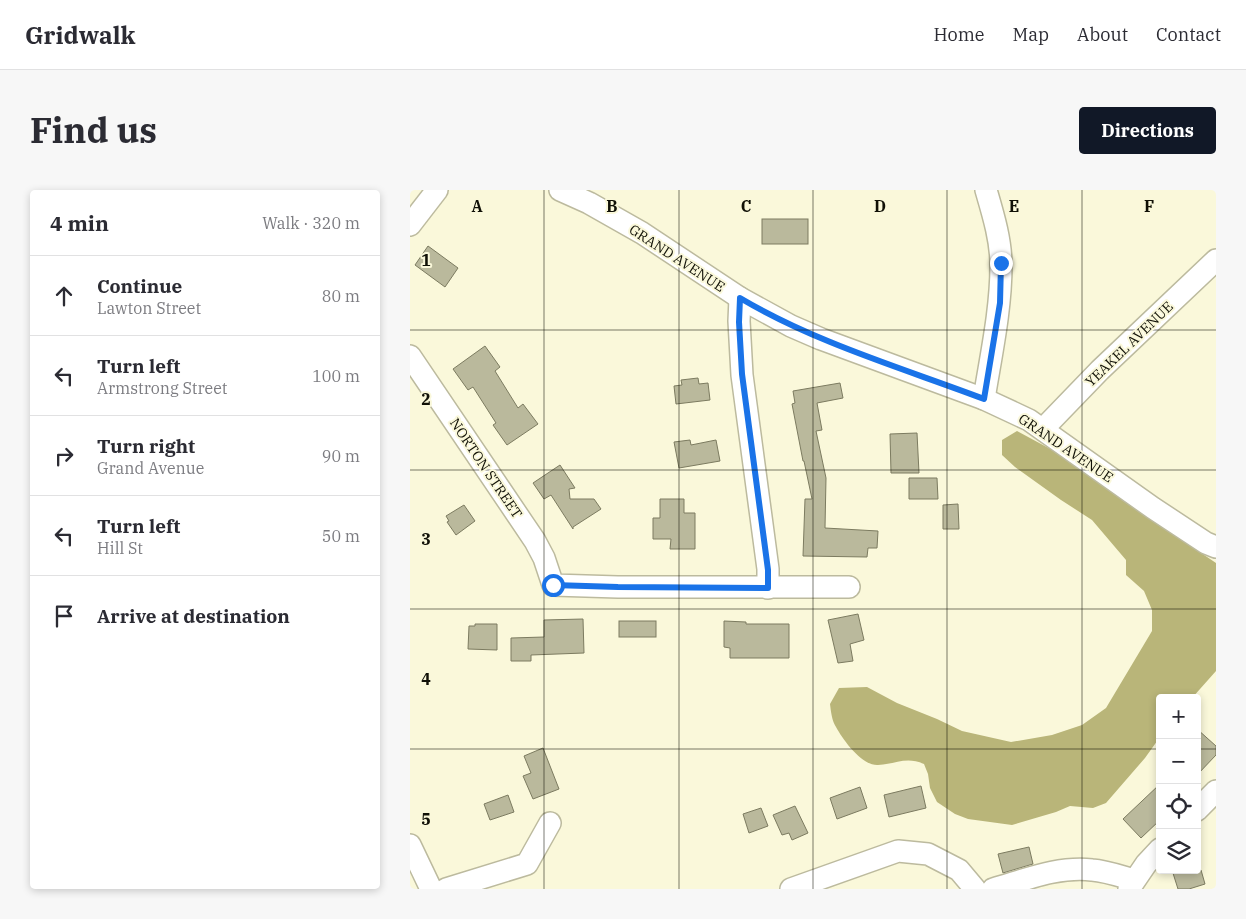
<!DOCTYPE html>
<meta charset="utf-8">
<style>
:root{--surface:#fff;--page:#f7f7f7;--text:#2b2b33;--muted:#7c7c81;--line:#e1e1e2;--accent:#111827}
body{margin:0;font-family:"IBM Plex Serif",serif;background:var(--page);color:var(--text)}
.controls{position:absolute;right:15px;bottom:15px;display:grid;overflow:hidden;border-radius:5px;box-shadow:0 2px 8px #0003}
.controls button{width:45px;height:45px;display:grid;place-items:center;padding:0;border:0;border-bottom:1px solid var(--line);background:var(--surface);color:var(--text);font:25px sans-serif}
.stop{position:absolute;width:15px;height:15px;margin:-11px;border:4px solid #1a73e8;border-radius:50%;background:#fff}
.stop.end{background:#1a73e8;border-color:#fff;box-shadow:0 1px 5px #0008}
.list{margin:0;padding:0;list-style:none}
h2{display:flex;justify-content:space-between;align-items:center;height:65px;margin:0;padding:0 20px;font-size:21px}
h2 small{font-size:16px;font-weight:400;color:var(--muted)}
.list li{display:grid;grid-template-columns:32px 1fr auto;gap:15px;align-items:center;box-sizing:border-box;height:80px;padding:0 20px;border-top:1px solid var(--line)}
.list b{display:block;font-size:19px;white-space:nowrap}
.list p{margin:0;font-size:16px;white-space:nowrap;color:var(--muted)}
.list em{font-size:16px;font-style:normal;color:var(--muted)}
.icon{flex:none;width:28px;height:28px;fill:none;stroke:currentColor;stroke-width:2;stroke-linecap:round;stroke-linejoin:round}
.map{position:relative;flex:none;width:806px;height:699px;overflow:hidden;border-radius:5px}
header{display:flex;align-items:center;gap:30px;box-sizing:border-box;height:70px;padding:0 25px;background:var(--surface);border-bottom:1px solid var(--line)}
header strong{font-size:24px}
nav{display:flex;gap:28px;margin-inline-start:auto;font-size:18px}
.intro{display:flex;align-items:center;justify-content:space-between;box-sizing:border-box;height:120px;padding:0 30px}
h1{margin:0;font-size:35px}
.button{padding:12px 22px;border-radius:5px;background:var(--accent);color:#fff;font-size:18px;font-weight:700}
main{display:flex;gap:30px;padding:0 30px}
aside{flex:1;background:var(--surface);border-radius:5px;box-shadow:0 2px 8px #0003}
.map>svg:first-child{display:block}
.forest{fill:#b9b579}
.building{fill:#bab99c;stroke:#7c7b60}
.lines{fill:none;stroke-linecap:round;stroke-linejoin:round}
.minor-casing{stroke:#bcba9e;stroke-width:24}
.minor{stroke:#fff;stroke-width:21}
.route{stroke:#1a73e8;stroke-width:6}
.grid{fill:none;stroke:#101006;stroke-width:1;stroke-opacity:0.55}
.labels{text-anchor:middle;stroke-width:4;stroke-linejoin:round;paint-order:stroke}
.street-label{font-size:14px;fill:#101006;stroke:#faf8da}
.grid-label{font-size:16px;text-anchor:middle;font-weight:bold;fill:#101006;stroke:#faf8da;stroke-width:4;stroke-linejoin:round;paint-order:stroke}
</style>
<header>
<strong>Gridwalk</strong>
<nav><a>Home</a><a>Map</a><a>About</a><a>Contact</a></nav>
</header>
<div class="intro"><h1>Find us</h1><a class="button">Directions</a></div>
<main>
<aside>
<h2>4 min<small>Walk · 320 m</small></h2>
<ul class="list">
<li><svg class="icon" aria-label="ahead" viewBox="0 0 24 24"><path d="M12 20V5M6 11l6-6 6 6"/></svg><div><b>Continue</b><p>Lawton Street</p></div><em>80 m</em></li>
<li><svg class="icon" aria-label="left" viewBox="0 0 24 24"><path d="M17 20v-9H6M10 6l-5 5 5 5"/></svg><div><b>Turn left</b><p>Armstrong Street</p></div><em>100 m</em></li>
<li><svg class="icon" aria-label="right" viewBox="0 0 24 24"><path d="M7 20v-9h11M14 6l5 5-5 5"/></svg><div><b>Turn right</b><p>Grand Avenue</p></div><em>90 m</em></li>
<li><svg class="icon" aria-label="left" viewBox="0 0 24 24"><path d="M17 20v-9H6M10 6l-5 5 5 5"/></svg><div><b>Turn left</b><p>Hill St</p></div><em>50 m</em></li>
<li><svg class="icon" aria-label="arrive" viewBox="0 0 24 24"><path d="M6 21V4h12l-3 4 3 4H6"/></svg><div><b>Arrive at destination</b></div></li>
</ul>
</aside>
<div class="map">
<svg width="806" height="699" viewBox="0 0 806 699">
<rect width="100%" height="100%" fill="#faf8da"/>
<path class="forest" d="M 607,241 L 657,268 L 717,313 L 806,373 L 806,481 L 782,508 L 750,508 L 750,547 L 735,568 L 696,613 L 683,618 L 660,616 L 646,622 L 602,635 L 558,629 L 545,624 L 527,612 L 520,598 L 518,584 L 514,574 C 496,566 486,574 468,575 C 452,576 433,550 426,537 C 422,531 421,522 420,514 L 429,498 L 457,497 L 487,513 L 527,529 L 552,541 L 601,552 L 642,545 L 672,535 L 696,518 L 742,441 L 742,420 L 734,401 L 716,385 L 716,370 L 682,330 L 651,310 L 605,277 L 592,265 L 592,250 Z"/>
<g class="building">
<rect x="352" y="29" width="46" height="25"/>
<path d="M 18,56 L 48,78 L 35,97 L 5,75 Z"/>
<path d="M 75,156 L 90,177 L 85,181 L 108,218 L 113,214 L 128,234 L 97,255 L 83,235 L 86,233 L 63,197 L 58,200 L 43,179 Z"/>
<path d="M 288,188 L 289,194 L 298,193 L 300,210 L 266,214 L 264,196 L 272,195 L 271,190 Z"/>
<path d="M 430,193 L 433,208 L 407,213 L 412,240 L 406,241 L 416,288 L 415,338 L 468,341 L 467,358 L 458,358 L 457,367 L 393,366 L 395,309 L 402,309 L 394,271 L 393,271 L 382,214 L 385,213 L 383,201 Z"/>
<path d="M 507,243 L 509,283 L 481,283 L 480,244 Z"/>
<path d="M 280,250 L 281,255 L 306,250 L 310,271 L 269,278 L 264,252 Z"/>
<path d="M 150,275 L 165,298 L 159,299 L 160,309 L 184,309 L 191,319 L 163,337 L 163,339 L 141,305 L 134,309 L 123,293 Z"/>
<path d="M 499,288 L 527,288 L 528,309 L 499,309 Z"/>
<path d="M 250,309 L 274,309 L 274,323 L 285,323 L 285,359 L 260,359 L 261,349 L 243,349 L 243,328 L 250,328 Z"/>
<path d="M 548,314 L 549,339 L 533,339 L 533,315 Z"/>
<path d="M 54,315 L 65,331 L 46,345 L 37,332 L 39,331 L 36,326 Z"/>
<path d="M 448,424 L 454,450 L 440,454 L 443,471 L 428,473 L 418,430 Z"/>
<path d="M 173,429 L 174,463 L 121,465 L 121,471 L 101,471 L 101,448 L 134,447 L 134,430 Z"/>
<rect x="209" y="431" width="37" height="16"/>
<path d="M 314,431 L 336,432 L 336,434 L 379,434 L 379,468 L 320,468 L 320,458 L 314,457 Z"/>
<path d="M 65,434 L 87,434 L 87,460 L 58,459 L 59,436 L 65,436 Z"/>
<path d="M 787,539 L 806,556 L 806,565 L 787,585 Z"/>
<path d="M 133,558 L 149,599 L 123,609 L 113,586 L 121,583 L 114,566 Z"/>
<path d="M 750,594 L 750,630 L 731,648 L 713,629 Z"/>
<path d="M 511,596 L 516,618 L 479,627 L 474,605 Z"/>
<path d="M 450,597 L 457,618 L 427,629 L 420,608 Z"/>
<path d="M 98,605 L 104,622 L 80,630 L 74,614 Z"/>
<path d="M 385,616 L 398,643 L 382,650 L 379,643 L 372,645 L 363,625 Z"/>
<path d="M 351,618 L 358,636 L 339,643 L 333,624 Z"/>
<path d="M 619,657 L 623,674 L 593,683 L 588,664 Z"/>
<path d="M 762,680 L 791,680 L 795,694 L 779,699 L 768,699 Z"/>
</g>
<g class="lines">
<g class="minor-casing">
<g id="minor">
<path d="M 150,0 L 179,13 L 232,43 L 330,108 L 381,136 L 411,149 L 574,209 L 619,230 L 743,318 L 796,353 L 806,357"/>
<path d="M 0,35 L 27,0"/>
<path d="M 330,108 L 329,131 L 332,185 L 358,379 L 358,398"/>
<path d="M 0,166 L 125,351 L 134,368 L 143,395 L 208,397 L 439,397"/>
<path d="M 574,209 C 581,165 591,120 591,75 C 591,50 583,24 576,0"/>
<path d="M 633,239 L 690,180 L 806,70"/>
<path d="M 787,620 L 806,601"/>
<path d="M 0,655 L 21,699"/>
<path d="M 36,699 L 117,674 L 140,633"/>
<path d="M 381,699 L 488,661 L 518,664 L 549,680 L 565,699"/>
<path d="M 583,699 C 615,690 648,676 682,680 C 696,681 710,686 724,690"/>
<path d="M 719,699 L 736,674 L 750,659"/>
</g>
</g>
<use href="#minor" class="minor"/>
</g>
<g class="lines">
<path class="route" d="M 143,395 L 208,397 L 358,398 L 358,380 L 332,184 L 329,132 L 330,108 C 406,153 492,178 574,209 L 590,113 L 591,73"/>
</g>
<path class="grid" d="M 134,0 L 134,699M 269,0 L 269,699M 403,0 L 403,699M 537,0 L 537,699M 672,0 L 672,699M 0,140 L 806,140M 0,280 L 806,280M 0,419 L 806,419M 0,559 L 750,559M 787,559 L 806,559"/>
<g class="labels">
<g class="street-label">
<text transform="translate(267 68) rotate(33)" y="5">GRAND AVENUE</text>
<text transform="translate(719 154) rotate(-44)" y="5">YEAKEL AVENUE</text>
<text transform="translate(656 258) rotate(34)" y="5">GRAND AVENUE</text>
<text transform="translate(76 278) rotate(56)" y="5">NORTON STREET</text>
</g>
</g>
<g class="grid-label">
<text x="67" y="22">A</text>
<text x="202" y="22">B</text>
<text x="336" y="22">C</text>
<text x="470" y="22">D</text>
<text x="604" y="22">E</text>
<text x="739" y="22">F</text>
<text x="16" y="76">1</text>
<text x="16" y="215">2</text>
<text x="16" y="355">3</text>
<text x="16" y="495">4</text>
<text x="16" y="635">5</text>
</g>
</svg>
<div class="controls">
<button>+</button>
<button>−</button>
<button><svg class="icon" aria-label="locate" viewBox="0 0 24 24"><circle cx="12" cy="12" r="6"/><path d="M12 2v4M12 18v4M2 12h4M18 12h4"/></svg></button>
<button><svg class="icon" aria-label="layers" viewBox="0 0 24 24"><path d="M12 4l9 5-9 5-9-5zM3 14l9 5 9-5"/></svg></button>
</div>
<div class="stop" style="left:143px;top:395px"></div>
<div class="stop end" style="left:591px;top:73px"></div>
</div>
</main>
